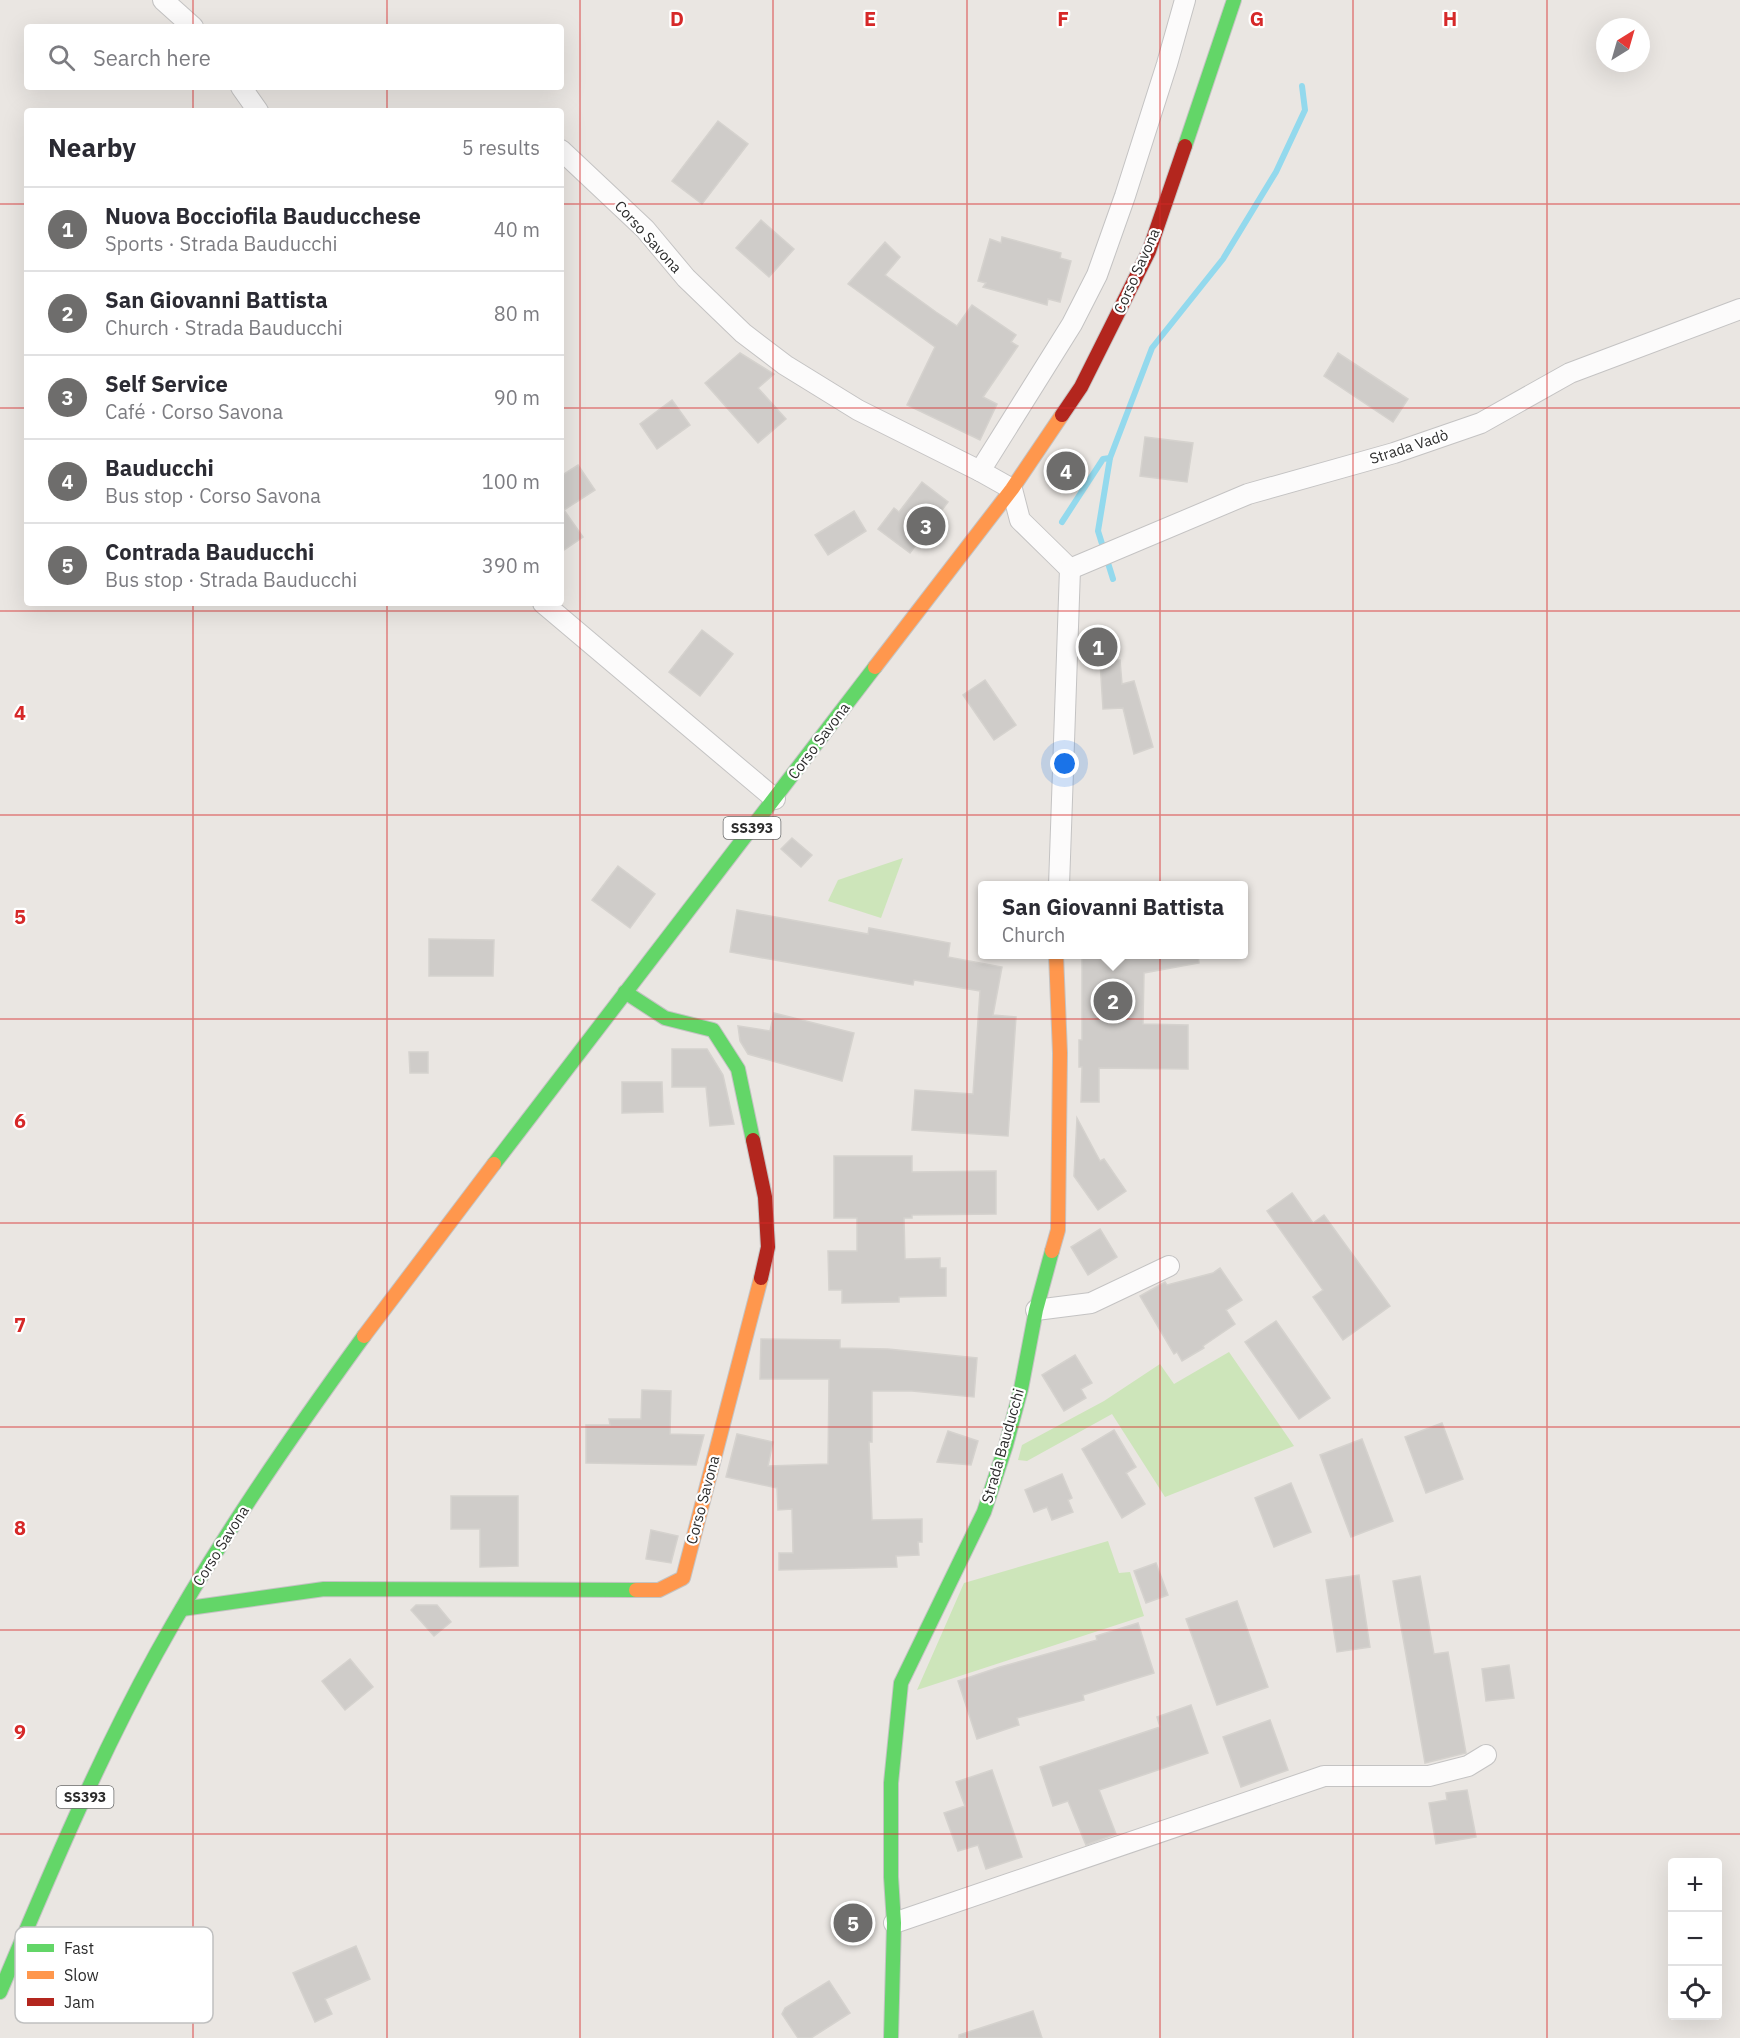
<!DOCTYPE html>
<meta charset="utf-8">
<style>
:root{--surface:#fff;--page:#f7f7f7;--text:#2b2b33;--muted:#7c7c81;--line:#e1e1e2;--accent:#6e6d6c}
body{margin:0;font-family:"IBM Plex Sans",sans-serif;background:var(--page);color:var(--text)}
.controls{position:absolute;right:18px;bottom:18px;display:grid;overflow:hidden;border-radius:6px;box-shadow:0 6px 24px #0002}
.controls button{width:54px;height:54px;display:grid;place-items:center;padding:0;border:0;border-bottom:2px solid var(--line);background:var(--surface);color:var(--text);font:30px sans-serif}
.compass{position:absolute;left:1596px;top:18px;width:54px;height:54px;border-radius:50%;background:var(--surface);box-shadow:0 6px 24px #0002;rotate:37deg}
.you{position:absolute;left:1065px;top:764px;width:21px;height:21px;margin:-15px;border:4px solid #fff;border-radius:50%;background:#1a73e8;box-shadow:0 0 0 9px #1a73e833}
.badge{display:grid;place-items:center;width:39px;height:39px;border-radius:50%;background:var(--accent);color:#fff;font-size:20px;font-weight:700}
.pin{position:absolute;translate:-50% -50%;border:3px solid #fff;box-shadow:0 2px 6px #0006}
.popup{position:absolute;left:978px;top:881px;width:270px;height:78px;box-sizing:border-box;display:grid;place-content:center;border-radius:6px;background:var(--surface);filter:drop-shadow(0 2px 4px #0005);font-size:20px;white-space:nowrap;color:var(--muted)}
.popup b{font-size:22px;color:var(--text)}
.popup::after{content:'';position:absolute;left:50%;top:100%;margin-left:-12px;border:12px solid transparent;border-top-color:var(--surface)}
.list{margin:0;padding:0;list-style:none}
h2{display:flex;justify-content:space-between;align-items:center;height:78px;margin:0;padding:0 24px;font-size:26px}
h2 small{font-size:20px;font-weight:400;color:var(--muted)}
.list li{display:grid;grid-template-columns:39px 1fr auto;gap:18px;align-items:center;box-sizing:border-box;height:84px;padding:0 24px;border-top:2px solid var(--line)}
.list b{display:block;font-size:22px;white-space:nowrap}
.list p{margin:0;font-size:20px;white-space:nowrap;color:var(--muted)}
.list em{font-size:20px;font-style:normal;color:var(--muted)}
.icon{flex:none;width:33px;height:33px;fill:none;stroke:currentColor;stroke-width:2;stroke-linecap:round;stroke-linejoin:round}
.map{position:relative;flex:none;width:1740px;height:2038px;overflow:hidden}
.search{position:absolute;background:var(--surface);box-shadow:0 6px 24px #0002;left:24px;top:24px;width:540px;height:66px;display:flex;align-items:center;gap:15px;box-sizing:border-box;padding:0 21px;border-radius:6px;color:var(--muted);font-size:22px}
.panel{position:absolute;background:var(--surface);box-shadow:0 6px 24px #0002;left:24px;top:108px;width:540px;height:498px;border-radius:6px}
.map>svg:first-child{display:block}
.green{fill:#cde5ba}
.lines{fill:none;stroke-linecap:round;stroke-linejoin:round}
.stream{stroke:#93d9ed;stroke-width:6}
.building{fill:#cfccc9;stroke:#d5d2ce;stroke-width:1.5}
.street-casing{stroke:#c4c3c3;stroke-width:22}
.fast-casing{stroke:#c4c3c3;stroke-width:16}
.slow-casing{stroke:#c4c3c3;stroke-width:16}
.jam-casing{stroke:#c4c3c3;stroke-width:16}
.street{stroke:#fcfbfb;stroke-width:20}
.fast{stroke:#63d668;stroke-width:14}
.slow{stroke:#ff974d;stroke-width:14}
.jam{stroke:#b3261e;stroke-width:14}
.grid{fill:none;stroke:#d62828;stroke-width:1.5;stroke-opacity:0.55}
.labels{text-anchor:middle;stroke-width:4.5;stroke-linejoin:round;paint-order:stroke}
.shield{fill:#fff;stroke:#6b6b6b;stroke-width:1.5}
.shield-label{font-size:14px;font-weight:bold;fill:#2c2c2c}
.street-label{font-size:15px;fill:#2c2c2c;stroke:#fff}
.key{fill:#fff;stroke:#c0c0c0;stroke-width:1.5}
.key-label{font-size:16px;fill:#2c2c2c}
.grid-label{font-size:20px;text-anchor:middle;font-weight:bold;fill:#d62828;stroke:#fff;stroke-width:4.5;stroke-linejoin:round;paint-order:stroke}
</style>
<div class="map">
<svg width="1740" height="2038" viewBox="0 0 1740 2038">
<rect width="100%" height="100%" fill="#eae6e2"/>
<g class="green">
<path d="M 903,858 L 881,918 L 828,901 L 838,880 Z"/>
<path d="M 1229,1352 L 1294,1446 L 1165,1497 L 1112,1414 L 1027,1461 L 1018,1460 L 1022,1445 L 1104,1401 L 1160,1364 L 1174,1384 Z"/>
<path d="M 1108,1541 L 1119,1573 L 1130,1572 L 1144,1616 L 917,1690 L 964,1583 Z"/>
</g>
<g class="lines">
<g class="stream">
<path d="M 1062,522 L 1103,459 L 1110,458"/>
<path d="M 1113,579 L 1098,531 L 1110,458 L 1152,348 L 1223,259 L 1276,172 L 1305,110 L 1302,86"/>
</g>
</g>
<g class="building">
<path d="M 718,121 L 748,144 L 702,204 L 672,181 Z"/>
<path d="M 761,220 L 794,249 L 769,277 L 736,248 Z"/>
<path d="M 1002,237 L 1061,253 L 1060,258 L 1071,261 L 1060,302 L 1048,299 L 1047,305 L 983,287 L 986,283 L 978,281 L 990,239 L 1001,243 Z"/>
<path d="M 885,242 L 900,257 L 885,275 L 936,312 L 957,326 L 972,305 L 1016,335 L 1011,342 L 1018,346 L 983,397 L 997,404 L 980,440 L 907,405 L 935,347 L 848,284 Z"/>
<path d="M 740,353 L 774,374 L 758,388 L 786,419 L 758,443 L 705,383 Z"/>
<path d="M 1338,353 L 1408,399 L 1393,422 L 1324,376 Z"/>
<path d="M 672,400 L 690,425 L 657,449 L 640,424 Z"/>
<path d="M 1145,437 L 1193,443 L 1187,482 L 1140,476 Z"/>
<path d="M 578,465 L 595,490 L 564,510 L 583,537 L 561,552 L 561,476 Z"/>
<path d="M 922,482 L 948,502 L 910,553 L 878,529 L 894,508 L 899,512 Z"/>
<path d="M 854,511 L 866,531 L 828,555 L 815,535 Z"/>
<path d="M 702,630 L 733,654 L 700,696 L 669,672 Z"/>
<path d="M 1120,660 L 1122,684 L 1134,681 L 1153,747 L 1134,754 L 1123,708 L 1103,709 L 1100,661 Z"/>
<path d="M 985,680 L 1016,725 L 994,740 L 963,695 Z"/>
<path d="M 792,838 L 812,855 L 801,867 L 781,849 Z"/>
<path d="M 618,866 L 655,894 L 630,928 L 592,900 Z"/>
<path d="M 737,910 L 868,934 L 869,928 L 950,943 L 948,957 L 1002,967 L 993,1015 L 1016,1017 L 1008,1136 L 912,1130 L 915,1090 L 973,1094 L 980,991 L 914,980 L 913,985 L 730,952 Z"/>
<path d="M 429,939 L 494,940 L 493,976 L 429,976 Z"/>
<path d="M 1082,954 L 1198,954 L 1199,963 L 1144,973 L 1143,1024 L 1188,1025 L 1188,1069 L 1099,1068 L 1099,1102 L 1081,1102 L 1082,1067 L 1079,1067 L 1079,1040 L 1082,1040 Z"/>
<path d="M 774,1013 L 854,1033 L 842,1081 L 748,1054 L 740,1041 L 738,1026 L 770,1031 Z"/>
<path d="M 672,1049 L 707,1049 L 723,1075 L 734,1124 L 710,1126 L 706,1087 L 672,1087 Z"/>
<path d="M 409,1052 L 428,1052 L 428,1073 L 410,1073 Z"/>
<path d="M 622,1082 L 662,1082 L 663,1112 L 622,1113 Z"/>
<path d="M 1077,1118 L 1100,1161 L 1104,1159 L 1126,1191 L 1098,1210 L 1074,1176 Z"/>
<path d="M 834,1156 L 912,1156 L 912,1172 L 996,1171 L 996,1214 L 912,1215 L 912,1218 L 904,1218 L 905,1259 L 940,1258 L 940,1268 L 946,1268 L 946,1296 L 899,1297 L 899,1302 L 842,1303 L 842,1290 L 829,1290 L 828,1251 L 857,1251 L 857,1218 L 834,1218 Z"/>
<path d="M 1292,1193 L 1313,1223 L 1324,1215 L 1390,1306 L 1343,1340 L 1313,1297 L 1323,1290 L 1267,1211 Z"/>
<path d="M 1100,1229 L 1117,1257 L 1088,1275 L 1071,1247 Z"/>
<path d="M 1220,1268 L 1242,1300 L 1226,1310 L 1235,1324 L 1203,1346 L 1204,1348 L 1182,1361 L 1177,1352 L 1174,1354 L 1140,1296 L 1165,1282 L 1167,1285 L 1213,1273 Z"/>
<path d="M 1276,1321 L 1330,1398 L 1299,1419 L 1245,1342 Z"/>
<path d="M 761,1339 L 840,1340 L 840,1348 L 888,1349 L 977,1358 L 974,1397 L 912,1391 L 872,1391 L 872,1442 L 869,1442 L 872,1520 L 922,1519 L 922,1542 L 918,1542 L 919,1555 L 896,1556 L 897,1567 L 779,1570 L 779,1553 L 793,1553 L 792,1509 L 778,1510 L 777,1488 L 726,1477 L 737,1434 L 773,1442 L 768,1466 L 828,1464 L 829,1379 L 760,1379 Z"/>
<path d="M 1075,1355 L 1092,1383 L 1081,1389 L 1086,1398 L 1064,1411 L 1042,1375 Z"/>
<path d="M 642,1390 L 671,1391 L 670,1434 L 704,1435 L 696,1465 L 586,1463 L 586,1425 L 610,1425 L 609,1419 L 641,1419 Z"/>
<path d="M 1442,1423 L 1463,1479 L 1426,1493 L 1405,1437 Z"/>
<path d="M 1114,1430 L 1136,1467 L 1126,1473 L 1145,1504 L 1122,1518 L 1082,1449 Z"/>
<path d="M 948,1431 L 978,1441 L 971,1465 L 937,1462 Z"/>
<path d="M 1362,1439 L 1393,1521 L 1351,1537 L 1320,1455 Z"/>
<path d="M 1062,1474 L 1072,1498 L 1068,1500 L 1073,1512 L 1052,1520 L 1047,1507 L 1034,1512 L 1025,1490 Z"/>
<path d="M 1291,1483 L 1311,1532 L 1274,1547 L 1255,1498 Z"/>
<path d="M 451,1496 L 518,1496 L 518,1566 L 480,1567 L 480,1529 L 451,1529 Z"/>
<path d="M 651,1530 L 678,1536 L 671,1563 L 646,1559 Z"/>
<path d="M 1156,1563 L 1168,1595 L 1146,1603 L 1134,1571 Z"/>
<path d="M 1359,1575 L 1370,1647 L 1337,1652 L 1326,1580 Z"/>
<path d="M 1420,1576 L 1434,1654 L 1448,1652 L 1466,1753 L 1425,1763 L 1393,1581 Z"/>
<path d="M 1237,1601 L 1268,1687 L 1217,1705 L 1186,1619 Z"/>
<path d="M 416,1605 L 437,1605 L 451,1622 L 434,1636 L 411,1610 Z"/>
<path d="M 1138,1623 L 1154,1673 L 1083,1695 L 1084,1700 L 1017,1718 L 1019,1725 L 977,1739 L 958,1681 L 1000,1667 L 1097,1640 L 1096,1636 Z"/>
<path d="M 350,1659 L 373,1687 L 345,1710 L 322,1681 Z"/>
<path d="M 1509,1665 L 1514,1698 L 1486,1701 L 1482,1669 Z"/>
<path d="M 1191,1705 L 1208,1753 L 1099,1790 L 1116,1834 L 1086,1845 L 1068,1801 L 1053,1806 L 1040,1767 L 1160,1727 L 1157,1717 Z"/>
<path d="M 1270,1720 L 1288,1770 L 1241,1787 L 1223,1737 Z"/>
<path d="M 992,1770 L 1022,1857 L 986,1869 L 978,1845 L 958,1851 L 944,1813 L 965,1806 L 956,1782 Z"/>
<path d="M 1467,1790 L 1476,1837 L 1436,1844 L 1429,1803 L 1447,1800 L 1446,1793 Z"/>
<path d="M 356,1946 L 370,1979 L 325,1999 L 332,2014 L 315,2022 L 293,1973 Z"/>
<path d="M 829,1981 L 850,2013 L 811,2038 L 798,2038 L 782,2014 L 785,2008 Z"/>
<path d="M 1033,2011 L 1042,2038 L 959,2038 L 959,2035 Z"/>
</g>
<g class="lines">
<g class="street-casing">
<g id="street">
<path d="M 163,0 L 193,27"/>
<path d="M 241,87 L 258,111"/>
<path d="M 561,150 L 645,229 L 686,278 L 743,333 L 785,365 L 858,410 L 980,471 L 1012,489 L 1020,520 L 1070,569 L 1059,886"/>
<path d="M 980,471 L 1072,324 L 1097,275 L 1125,196 L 1167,64 L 1185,0"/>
<path d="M 1070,569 L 1248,494 L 1394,453 L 1481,423 L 1570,373 L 1740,309"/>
<path d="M 543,603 L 775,799"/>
<path d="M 1036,1310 L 1091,1303 L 1169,1266"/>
<path d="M 894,1923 L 1324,1776 L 1429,1776 L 1468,1766 L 1486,1755"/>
</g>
</g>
<g class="fast-casing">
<g id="fast">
<path d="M 1185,146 L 1234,0"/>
<path d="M 625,992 L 665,1018 L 713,1030 L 738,1069 L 753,1140"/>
<path d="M 494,1164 L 875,667"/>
<path d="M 182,1609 L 324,1589 L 636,1590"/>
<path d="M 0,1992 C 48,1878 96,1763 156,1654 C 217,1543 290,1438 364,1336"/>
<path d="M 891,2038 L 894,1923 L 891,1877 L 891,1783 L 901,1683 L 984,1512 L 1006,1445 L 1021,1389 L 1036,1310 L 1052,1251"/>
</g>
</g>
<g class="slow-casing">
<g id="slow">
<path d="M 875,667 L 1012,489 L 1062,415"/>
<path d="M 1052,1251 L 1058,1230 L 1060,1053 L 1056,954"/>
<path d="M 364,1336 L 494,1164"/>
<path d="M 636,1590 L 659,1590 L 683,1578 L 761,1278"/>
</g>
</g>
<g class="jam-casing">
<g id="jam">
<path d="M 1062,415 L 1081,387 L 1149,251 L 1185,146"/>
<path d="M 753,1140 L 765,1197 L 768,1247 L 761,1278"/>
</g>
</g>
<use href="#street" class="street"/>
<use href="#fast" class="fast"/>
<use href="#slow" class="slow"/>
<use href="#jam" class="jam"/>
</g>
<path class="grid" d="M 193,0 L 193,27M 387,0 L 387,27M 580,0 L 580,2038M 773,0 L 773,2038M 967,0 L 967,2038M 1160,0 L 1160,2038M 1353,0 L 1353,2038M 1547,0 L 1547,2038M 193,87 L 193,111M 387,87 L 387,111M 0,204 L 27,204M 561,204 L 1740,204M 0,408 L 27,408M 561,408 L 1740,408M 193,603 L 193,2038M 387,603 L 387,2038M 0,611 L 1740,611M 0,815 L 1740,815M 0,1019 L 1740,1019M 0,1223 L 1740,1223M 0,1427 L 1740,1427M 0,1630 L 1740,1630M 0,1834 L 1740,1834"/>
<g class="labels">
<g class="shield">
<rect x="723.5" y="817" width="57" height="22" rx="4.5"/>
<rect x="56.5" y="1786" width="57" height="22" rx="4.5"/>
</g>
<g class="shield-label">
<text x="752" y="833">SS393</text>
<text x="85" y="1802">SS393</text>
</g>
<g class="street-label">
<text transform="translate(648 237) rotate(48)" y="5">Corso Savona</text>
<text transform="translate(1137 271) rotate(-66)" y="5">Corso Savona</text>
<text transform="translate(1409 447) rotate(-18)" y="5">Strada Vadò</text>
<text transform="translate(819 741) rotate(-53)" y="5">Corso Savona</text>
<text transform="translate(1003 1446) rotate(-74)" y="5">Strada Bauducchi</text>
<text transform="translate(703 1500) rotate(-75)" y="5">Corso Savona</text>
<text transform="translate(221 1546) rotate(-58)" y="5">Corso Savona</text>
</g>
</g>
<rect x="15" y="1927" width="198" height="96" rx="9" class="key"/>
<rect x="27" y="1944" width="27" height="8" fill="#63d668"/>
<rect x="27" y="1971" width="27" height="8" fill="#ff974d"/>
<rect x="27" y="1998" width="27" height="8" fill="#b3261e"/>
<g class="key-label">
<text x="64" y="1954">Fast</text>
<text x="64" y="1981">Slow</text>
<text x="64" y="2008">Jam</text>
</g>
<g class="grid-label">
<text x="677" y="26">D</text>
<text x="870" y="26">E</text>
<text x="1063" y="26">F</text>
<text x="1257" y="26">G</text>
<text x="1450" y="26">H</text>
<text x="20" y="720">4</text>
<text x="20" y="924">5</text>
<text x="20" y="1128">6</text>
<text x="20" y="1332">7</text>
<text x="20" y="1535">8</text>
<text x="20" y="1739">9</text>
</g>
</svg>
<div class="controls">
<button>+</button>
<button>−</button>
<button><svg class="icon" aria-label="locate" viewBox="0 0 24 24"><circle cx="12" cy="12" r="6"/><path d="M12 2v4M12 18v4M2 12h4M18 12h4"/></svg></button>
</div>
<svg class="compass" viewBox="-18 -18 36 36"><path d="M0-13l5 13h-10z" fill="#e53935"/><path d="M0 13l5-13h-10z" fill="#7c7c81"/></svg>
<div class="you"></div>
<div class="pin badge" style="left:1098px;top:647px">1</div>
<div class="pin badge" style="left:1113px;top:1001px">2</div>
<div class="popup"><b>San Giovanni Battista</b>Church</div>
<div class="pin badge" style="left:926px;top:526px">3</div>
<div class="pin badge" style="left:1066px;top:471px">4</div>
<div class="pin badge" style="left:853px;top:1923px">5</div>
<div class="search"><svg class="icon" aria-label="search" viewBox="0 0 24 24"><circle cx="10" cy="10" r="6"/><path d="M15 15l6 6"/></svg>Search here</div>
<section class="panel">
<h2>Nearby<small>5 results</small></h2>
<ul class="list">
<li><span class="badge">1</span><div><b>Nuova Bocciofila Bauducchese</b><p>Sports · Strada Bauducchi</p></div><em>40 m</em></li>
<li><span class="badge">2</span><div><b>San Giovanni Battista</b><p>Church · Strada Bauducchi</p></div><em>80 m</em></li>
<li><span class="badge">3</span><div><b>Self Service</b><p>Café · Corso Savona</p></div><em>90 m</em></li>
<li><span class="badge">4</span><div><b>Bauducchi</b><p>Bus stop · Corso Savona</p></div><em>100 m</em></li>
<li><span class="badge">5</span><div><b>Contrada Bauducchi</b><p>Bus stop · Strada Bauducchi</p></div><em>390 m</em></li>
</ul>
</section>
</div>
